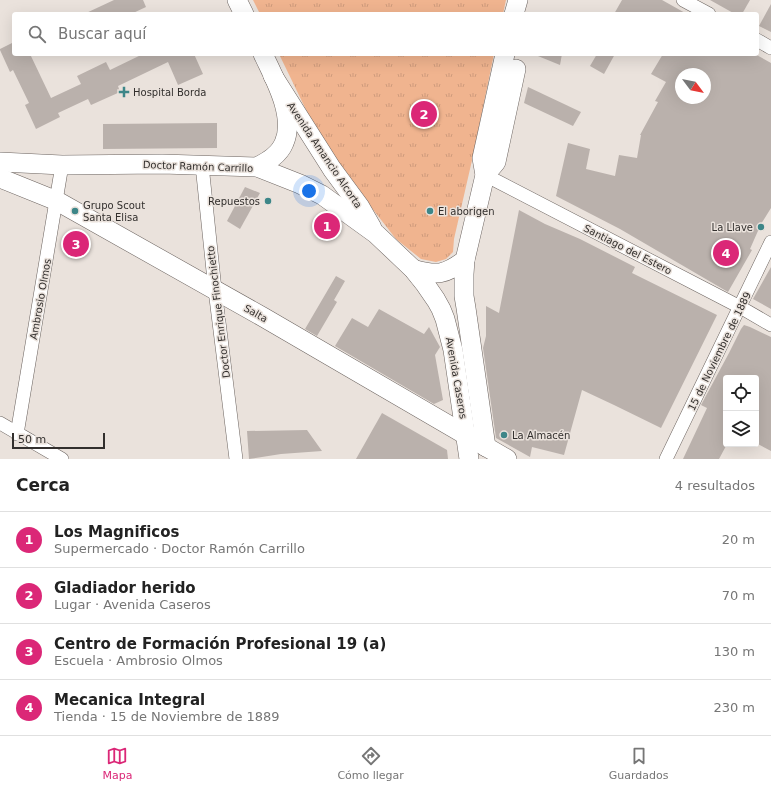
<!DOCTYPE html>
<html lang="es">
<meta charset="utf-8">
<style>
:root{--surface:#fff;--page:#f6f6f6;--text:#222;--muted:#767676;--line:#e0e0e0;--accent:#db2777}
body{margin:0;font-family:"DejaVu Sans",sans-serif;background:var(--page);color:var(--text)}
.controls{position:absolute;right:12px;bottom:12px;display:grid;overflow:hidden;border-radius:4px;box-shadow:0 4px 16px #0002}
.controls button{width:36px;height:36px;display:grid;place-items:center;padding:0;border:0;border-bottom:1px solid var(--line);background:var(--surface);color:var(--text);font:20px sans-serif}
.compass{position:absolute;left:675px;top:68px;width:36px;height:36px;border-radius:50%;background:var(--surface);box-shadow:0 4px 16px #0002;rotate:122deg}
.scale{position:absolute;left:12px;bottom:10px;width:93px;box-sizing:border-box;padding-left:4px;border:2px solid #322f2d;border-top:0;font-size:11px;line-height:14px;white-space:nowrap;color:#322f2d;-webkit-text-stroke:3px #eae2dc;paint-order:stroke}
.you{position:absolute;left:309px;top:191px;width:14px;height:14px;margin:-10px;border:3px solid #fff;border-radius:50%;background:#1a73e8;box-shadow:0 0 0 6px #1a73e833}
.badge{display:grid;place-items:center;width:26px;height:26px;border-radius:50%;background:var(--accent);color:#fff;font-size:13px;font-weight:700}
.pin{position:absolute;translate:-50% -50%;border:2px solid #fff;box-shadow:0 1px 4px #0006}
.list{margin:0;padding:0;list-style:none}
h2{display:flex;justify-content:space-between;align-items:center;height:52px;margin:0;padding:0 16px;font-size:17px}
h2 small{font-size:13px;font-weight:400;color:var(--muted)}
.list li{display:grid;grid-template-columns:26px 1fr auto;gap:12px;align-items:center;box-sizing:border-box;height:56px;padding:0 16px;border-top:1px solid var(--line)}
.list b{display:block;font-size:15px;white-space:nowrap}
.list p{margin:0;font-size:13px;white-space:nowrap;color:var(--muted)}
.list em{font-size:13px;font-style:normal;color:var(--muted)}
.icon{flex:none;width:22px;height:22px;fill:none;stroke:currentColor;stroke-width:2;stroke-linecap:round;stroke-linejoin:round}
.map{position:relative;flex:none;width:771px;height:459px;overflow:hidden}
.search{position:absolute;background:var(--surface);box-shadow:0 4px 16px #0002;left:12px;right:12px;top:12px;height:44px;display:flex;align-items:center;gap:10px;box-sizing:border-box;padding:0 14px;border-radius:4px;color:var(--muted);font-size:15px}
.sheet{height:276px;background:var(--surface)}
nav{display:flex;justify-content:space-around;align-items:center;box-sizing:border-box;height:56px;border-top:1px solid var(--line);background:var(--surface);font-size:11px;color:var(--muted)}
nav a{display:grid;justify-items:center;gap:2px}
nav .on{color:var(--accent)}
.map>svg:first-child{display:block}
.grass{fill:url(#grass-tufts)}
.building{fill:#bab1ac;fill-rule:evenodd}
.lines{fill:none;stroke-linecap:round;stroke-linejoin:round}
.street-casing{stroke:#6b635f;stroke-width:14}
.secondary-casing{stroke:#6b635f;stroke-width:20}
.street{stroke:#fff;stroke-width:13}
.secondary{stroke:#fff;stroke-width:19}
.poi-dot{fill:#3d8688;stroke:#eae2dc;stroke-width:1.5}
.labels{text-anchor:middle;stroke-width:3;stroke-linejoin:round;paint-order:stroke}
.poi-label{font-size:10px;fill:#322f2d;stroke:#eae2dc;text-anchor:start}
.street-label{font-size:10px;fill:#322f2d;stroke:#eae2dc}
</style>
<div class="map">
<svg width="771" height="459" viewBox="0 0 771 459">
<defs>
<pattern id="grass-tufts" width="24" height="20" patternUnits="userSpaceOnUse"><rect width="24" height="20" fill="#f0b48f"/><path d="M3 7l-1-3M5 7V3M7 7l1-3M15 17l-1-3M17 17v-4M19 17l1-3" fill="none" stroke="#ce9b7c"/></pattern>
</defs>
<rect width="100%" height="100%" fill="#eae2dc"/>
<g class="grass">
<path d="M 253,0 L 506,0 L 503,14 L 260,14 Z"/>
<path d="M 279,54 L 494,54 L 473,156 L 454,239 L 453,252 L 446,259 L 436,262 L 421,259 L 396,239 L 324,147 Z"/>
</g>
<g class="building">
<path d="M 114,0 L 143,0 L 146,7 L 131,14 L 84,14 Z"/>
<path d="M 622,0 L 662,0 L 687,14 L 614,14 Z"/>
<path d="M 710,0 L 750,0 L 742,14 L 735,14 Z"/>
<path d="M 771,4 L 771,32 L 759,26 Z"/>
<path d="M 14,42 L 14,54 L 30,54 L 51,98 L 81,84 L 77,76 L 106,62 L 110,70 L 143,54 L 194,54 L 203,74 L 178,85 L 168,62 L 118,86 L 120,92 L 91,105 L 88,99 L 58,113 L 60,117 L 36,129 L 25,105 L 29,103 L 13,70 L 10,72 L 0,50 L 0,49 Z"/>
<path d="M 533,54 L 562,54 L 560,65 Z"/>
<path d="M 597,54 L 615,54 L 604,74 L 590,66 Z"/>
<path d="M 663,54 L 755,54 L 771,63 L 771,208 L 761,224 L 750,249 L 752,250 L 728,292 L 620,229 L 556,196 L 568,143 L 590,149 L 586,169 L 615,176 L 619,155 L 637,158 L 641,135 L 640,135 L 658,102 L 655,101 L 666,82 L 651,74 ZM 681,74 L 705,74 L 705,98 L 681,98 Z"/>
<path d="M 528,87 L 581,112 L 573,126 L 524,103 Z"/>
<path d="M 217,123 L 217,148 L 103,149 L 103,124 Z"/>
<path d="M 245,187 L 260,193 L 240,229 L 227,221 Z"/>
<path d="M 519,210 L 545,224 L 580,239 L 635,267 L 632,273 L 717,315 L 661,428 L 614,405 L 582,390 L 564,455 L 532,447 L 530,457 L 496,438 L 483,348 L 486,336 L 486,306 L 499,313 Z"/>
<path d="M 771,267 L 771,309 L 753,299 Z"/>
<path d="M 336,276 L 345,281 L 334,300 L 337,302 L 317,336 L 305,329 Z"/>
<path d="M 379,309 L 424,334 L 429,327 L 440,347 L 435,355 L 443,400 L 434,404 L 335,346 L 352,318 L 368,327 Z"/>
<path d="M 744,325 L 750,327 L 771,337 L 771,451 L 756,443 L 756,378 L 726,378 L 726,446 L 719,459 L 683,459 L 707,408 L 701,405 L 729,353 L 741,329 Z"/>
<path d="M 382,413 L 447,450 L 448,459 L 356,459 Z"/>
<path d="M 307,430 L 322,451 L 281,454 L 249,459 L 247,431 Z"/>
</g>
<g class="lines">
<g class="street-casing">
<g id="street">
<path d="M 683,0 L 709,14"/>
<path d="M 757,40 L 771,48"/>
<path d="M 202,165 L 215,290 L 236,459"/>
<path d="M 485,175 L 740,307 L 771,325"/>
<path d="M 0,423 L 62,459"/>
<path d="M 17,434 L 62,165"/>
<path d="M 666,459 L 771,242"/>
</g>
</g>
<g class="secondary-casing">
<g id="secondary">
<path d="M 237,0 L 244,14"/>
<path d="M 514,14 L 518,0"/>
<path d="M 273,76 L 332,169 L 360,207 L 372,228"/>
<path d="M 0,162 L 62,165 L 162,164 L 257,167 L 300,184 L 322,195 L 376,234 L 413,269 L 425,284 L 436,300 L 441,309 L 445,319 L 453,350 L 469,459"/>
<path d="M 257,167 C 268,161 279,155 284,143 C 296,116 274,78 263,54"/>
<path d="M 485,175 L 496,162 L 516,69"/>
<path d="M 0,178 L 57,201 L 263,317 L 507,459"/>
<path d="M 413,269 C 437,276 445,275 465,260"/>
<path d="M 486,447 L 466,308 L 464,296 L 464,274 L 465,260 L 485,175 L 482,158 L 505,54"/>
</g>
</g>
<use href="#street" class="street"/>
<use href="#secondary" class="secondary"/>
</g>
<g class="poi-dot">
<path d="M122 86h4v4h4v4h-4v4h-4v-4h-4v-4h4z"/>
<circle cx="268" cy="201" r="4"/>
<circle cx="75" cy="211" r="4"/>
<circle cx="430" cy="211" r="4"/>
<circle cx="761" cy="227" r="4"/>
<circle cx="504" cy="435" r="4"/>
</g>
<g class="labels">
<g class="poi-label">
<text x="133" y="96">Hospital Borda</text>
<text x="260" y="205" text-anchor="end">Repuestos</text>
<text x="83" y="209">Grupo Scout<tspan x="83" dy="12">Santa Elisa</tspan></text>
<text x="438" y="215">El aborigen</text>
<text x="753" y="231" text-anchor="end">La Llave</text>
<text x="512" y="439">La Almacén</text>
</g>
<g class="street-label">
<text transform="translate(325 155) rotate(56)" y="4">Avenida Amancio Alcorta</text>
<text transform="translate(198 166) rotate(2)" y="4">Doctor Ramón Carrillo</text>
<text transform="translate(628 249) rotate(27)" y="4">Santiago del Estero</text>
<text transform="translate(40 299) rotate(-80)" y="4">Ambrosio Olmos</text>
<text transform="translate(218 312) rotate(-97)" y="4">Doctor Enrique Finochietto</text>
<text transform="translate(256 313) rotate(30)" y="4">Salta</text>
<text transform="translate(719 351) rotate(-64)" y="4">15 de Noviembre de 1889</text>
<text transform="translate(457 378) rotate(80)" y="4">Avenida Caseros</text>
</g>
</g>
</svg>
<div class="controls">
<button><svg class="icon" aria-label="locate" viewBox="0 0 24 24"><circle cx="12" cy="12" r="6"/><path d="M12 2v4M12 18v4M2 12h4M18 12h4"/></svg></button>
<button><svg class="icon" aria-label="layers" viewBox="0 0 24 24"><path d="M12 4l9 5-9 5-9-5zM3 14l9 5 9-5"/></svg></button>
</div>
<svg class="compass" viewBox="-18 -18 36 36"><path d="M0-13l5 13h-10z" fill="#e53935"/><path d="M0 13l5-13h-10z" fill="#767676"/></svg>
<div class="scale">50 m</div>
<div class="you"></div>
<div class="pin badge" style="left:327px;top:226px">1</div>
<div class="pin badge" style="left:424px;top:114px">2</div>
<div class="pin badge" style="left:76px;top:244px">3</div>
<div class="pin badge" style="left:726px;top:253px">4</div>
<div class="search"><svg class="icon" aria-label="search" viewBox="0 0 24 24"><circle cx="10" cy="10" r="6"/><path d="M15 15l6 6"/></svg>Buscar aquí</div>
</div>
<section class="sheet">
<h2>Cerca<small>4 resultados</small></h2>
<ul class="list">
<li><span class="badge">1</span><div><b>Los Magnificos</b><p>Supermercado · Doctor Ramón Carrillo</p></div><em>20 m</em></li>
<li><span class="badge">2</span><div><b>Gladiador herido</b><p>Lugar · Avenida Caseros</p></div><em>70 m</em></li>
<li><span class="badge">3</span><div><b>Centro de Formación Profesional 19 (a)</b><p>Escuela · Ambrosio Olmos</p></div><em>130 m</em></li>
<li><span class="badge">4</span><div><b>Mecanica Integral</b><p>Tienda · 15 de Noviembre de 1889</p></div><em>230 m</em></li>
</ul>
</section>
<nav>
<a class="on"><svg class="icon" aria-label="map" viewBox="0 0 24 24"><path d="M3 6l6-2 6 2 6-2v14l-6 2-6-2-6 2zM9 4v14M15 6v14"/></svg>Mapa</a>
<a><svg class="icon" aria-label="directions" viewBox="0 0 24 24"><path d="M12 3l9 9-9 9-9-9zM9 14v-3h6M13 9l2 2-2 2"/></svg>Cómo llegar</a>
<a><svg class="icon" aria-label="saved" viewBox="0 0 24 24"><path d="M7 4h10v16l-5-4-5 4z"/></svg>Guardados</a>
</nav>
